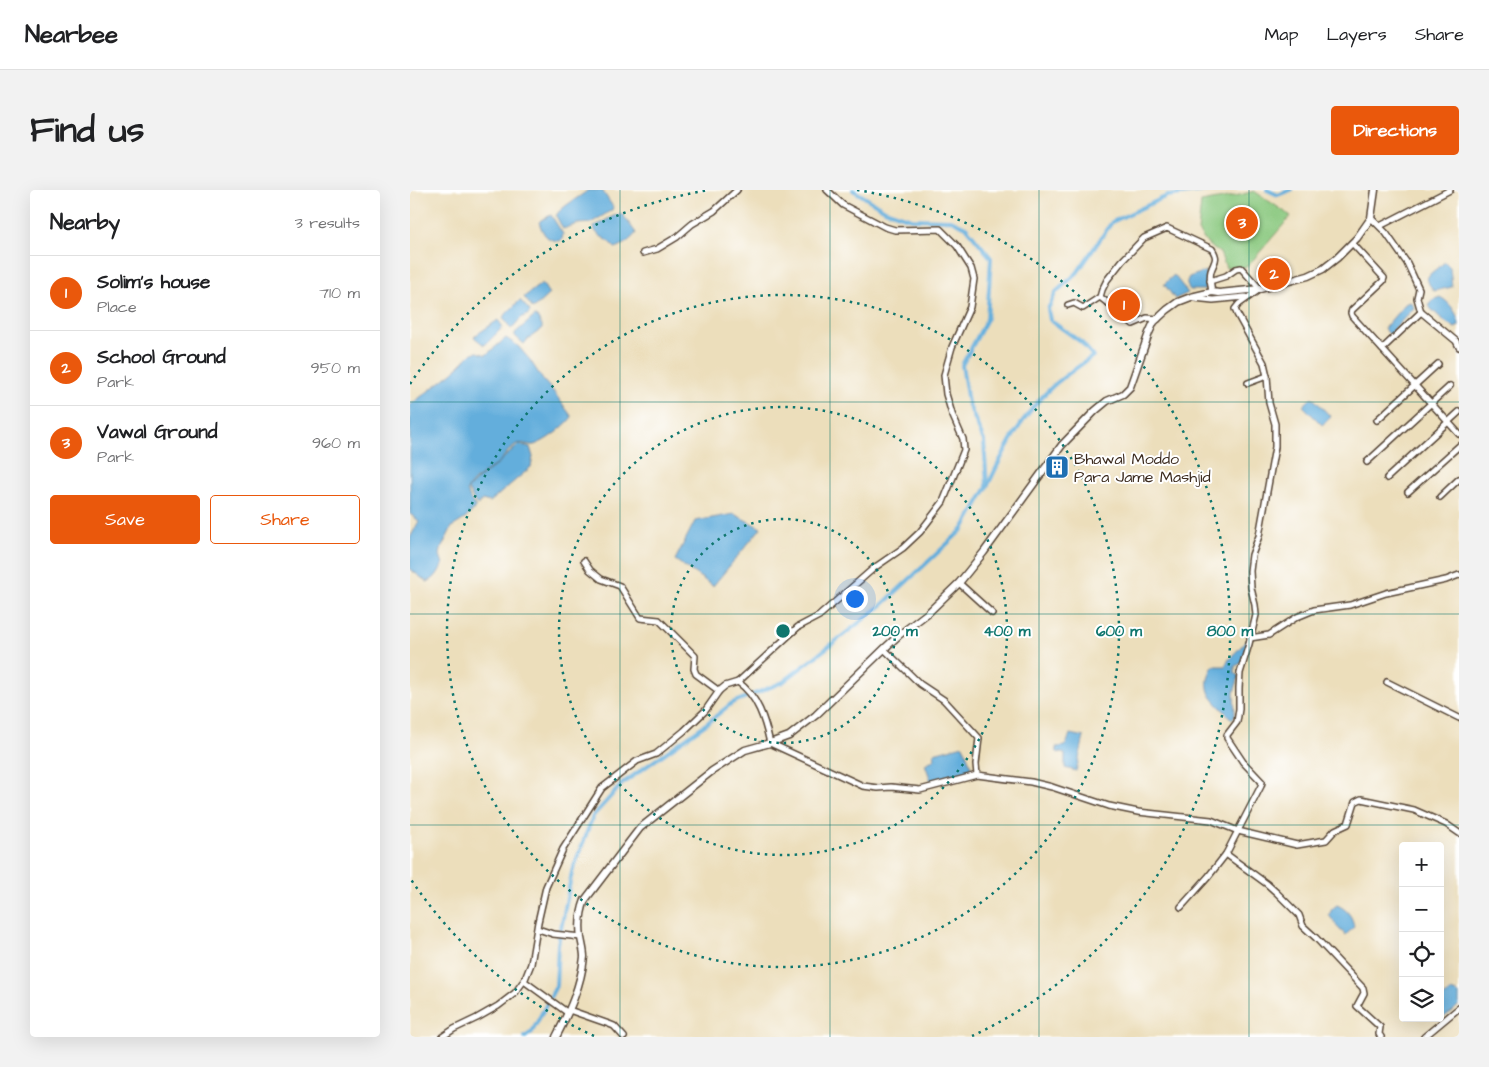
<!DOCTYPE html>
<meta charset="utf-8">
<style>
:root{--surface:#fff;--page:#f2f2f2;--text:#202124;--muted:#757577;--line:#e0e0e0;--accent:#ea580c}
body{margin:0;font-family:"Architects Daughter",sans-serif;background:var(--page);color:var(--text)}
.controls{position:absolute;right:15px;bottom:15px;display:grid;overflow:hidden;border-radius:5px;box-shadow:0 5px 20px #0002}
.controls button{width:45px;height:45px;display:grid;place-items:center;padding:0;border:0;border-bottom:1px solid var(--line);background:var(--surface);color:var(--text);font:25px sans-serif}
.you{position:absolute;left:444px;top:408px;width:18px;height:18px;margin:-12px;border:4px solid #fff;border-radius:50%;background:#1a73e8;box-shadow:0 0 0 8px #1a73e833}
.badge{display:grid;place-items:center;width:32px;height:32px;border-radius:50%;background:var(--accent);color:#fff;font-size:16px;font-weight:700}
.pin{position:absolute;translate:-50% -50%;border:2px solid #fff;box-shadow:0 1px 5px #0006}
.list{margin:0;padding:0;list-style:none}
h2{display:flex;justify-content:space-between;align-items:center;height:65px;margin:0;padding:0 20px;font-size:21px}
h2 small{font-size:16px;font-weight:400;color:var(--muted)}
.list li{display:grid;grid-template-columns:32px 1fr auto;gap:15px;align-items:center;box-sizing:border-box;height:75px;padding:0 20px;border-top:1px solid var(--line)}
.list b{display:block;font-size:19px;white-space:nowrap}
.list p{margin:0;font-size:16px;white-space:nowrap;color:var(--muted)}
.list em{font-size:16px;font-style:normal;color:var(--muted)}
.actions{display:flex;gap:10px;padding:15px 20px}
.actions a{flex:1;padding:11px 0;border:1px solid var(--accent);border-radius:5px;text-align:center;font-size:18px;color:var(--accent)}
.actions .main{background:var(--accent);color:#fff}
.icon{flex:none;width:28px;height:28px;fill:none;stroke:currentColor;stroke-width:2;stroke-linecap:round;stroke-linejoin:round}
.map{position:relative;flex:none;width:1049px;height:847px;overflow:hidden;border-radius:5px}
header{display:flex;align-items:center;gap:30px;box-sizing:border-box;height:70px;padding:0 25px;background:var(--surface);border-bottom:1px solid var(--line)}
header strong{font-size:24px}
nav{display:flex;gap:28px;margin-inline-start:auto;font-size:18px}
.intro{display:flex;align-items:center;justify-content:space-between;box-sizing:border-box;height:120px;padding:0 30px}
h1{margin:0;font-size:35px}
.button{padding:12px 22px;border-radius:5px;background:var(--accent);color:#fff;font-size:18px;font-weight:700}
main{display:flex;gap:30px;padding:0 30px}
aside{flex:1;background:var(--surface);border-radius:5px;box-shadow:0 5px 20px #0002}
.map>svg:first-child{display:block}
.green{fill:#89c87e;stroke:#62794e}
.water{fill:#64aedc;stroke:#506c7d}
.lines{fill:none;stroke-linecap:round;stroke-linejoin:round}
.canal{stroke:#64aedc;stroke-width:4}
.minor-casing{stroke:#564536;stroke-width:8}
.major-casing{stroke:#564536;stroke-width:9}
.minor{stroke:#fff;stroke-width:5}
.major{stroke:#fff;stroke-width:6}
.grid{fill:none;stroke:#0f766e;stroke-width:1;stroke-opacity:0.55}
.ring{fill:none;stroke:#0f766e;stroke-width:2.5;stroke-dasharray:2.5 5}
.labels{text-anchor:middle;stroke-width:4;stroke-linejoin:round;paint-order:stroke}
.poi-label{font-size:16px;fill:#3b2a1e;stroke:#fff;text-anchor:start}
.centre{fill:#0f766e;stroke:#fff;stroke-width:2.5}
.ring-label{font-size:15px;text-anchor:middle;font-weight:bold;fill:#0f766e;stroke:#fff;stroke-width:4;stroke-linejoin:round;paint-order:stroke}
</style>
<header>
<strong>Nearbee</strong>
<nav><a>Map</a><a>Layers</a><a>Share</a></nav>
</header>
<div class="intro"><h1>Find us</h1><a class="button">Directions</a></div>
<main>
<aside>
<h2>Nearby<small>3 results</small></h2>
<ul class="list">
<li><span class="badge">1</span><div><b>Solim's house</b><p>Place</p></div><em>710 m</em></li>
<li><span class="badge">2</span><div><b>School Ground</b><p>Park</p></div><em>950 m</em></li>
<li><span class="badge">3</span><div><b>Vawal Ground</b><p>Park</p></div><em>960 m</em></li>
</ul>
<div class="actions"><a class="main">Save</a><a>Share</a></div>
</aside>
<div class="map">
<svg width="1049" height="847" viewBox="0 0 1049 847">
<rect width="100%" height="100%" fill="#fff"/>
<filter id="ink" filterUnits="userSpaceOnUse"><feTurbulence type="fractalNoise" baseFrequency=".02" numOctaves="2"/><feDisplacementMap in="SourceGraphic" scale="10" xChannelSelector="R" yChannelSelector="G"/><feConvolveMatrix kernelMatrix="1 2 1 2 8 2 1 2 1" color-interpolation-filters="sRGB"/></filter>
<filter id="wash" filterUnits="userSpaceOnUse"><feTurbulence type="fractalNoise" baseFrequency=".0096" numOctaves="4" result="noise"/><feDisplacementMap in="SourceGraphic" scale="20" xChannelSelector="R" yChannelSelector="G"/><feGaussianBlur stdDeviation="1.12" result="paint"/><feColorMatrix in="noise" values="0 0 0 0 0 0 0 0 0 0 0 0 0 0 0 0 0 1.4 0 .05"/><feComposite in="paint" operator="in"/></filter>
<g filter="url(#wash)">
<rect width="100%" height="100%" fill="#ecdebb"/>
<path class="green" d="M 844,1 L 881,26 L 837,77 L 816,78 L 810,63 L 798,55 L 788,41 L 791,12 L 830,5 Z"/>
<g class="water">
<path d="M 178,0 L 192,0 L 203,17 L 202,20 L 181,33 L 167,34 L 153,39 L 146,26 C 150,17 169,8 178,0 Z"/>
<path d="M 210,24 L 213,25 L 226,43 C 222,49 211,57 205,58 C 205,58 199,52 199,52 C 193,46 185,46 184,36 C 193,33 200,26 210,24 Z"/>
<path d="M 141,25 L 153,44 L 152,49 L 149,51 C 136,50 133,44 129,32 L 131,30 Z"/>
<path d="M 1035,72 L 1040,77 C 1040,80 1042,95 1042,97 L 1024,101 L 1019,94 L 1017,88 L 1021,83 Z"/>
<path d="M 796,81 L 795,100 L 780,100 C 776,95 776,92 779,87 Z"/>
<path d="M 764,85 L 778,103 L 765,109 L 754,94 Z"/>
<path d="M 132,93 L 139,104 L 123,119 L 114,107 Z"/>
<path d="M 1030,107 C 1040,112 1049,125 1049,136 L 1045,138 L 1034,131 L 1018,116 L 1022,110 Z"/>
<path d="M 110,110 L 120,121 C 118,126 116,125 111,128 C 108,131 105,135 101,139 L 93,127 Z"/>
<path d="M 999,112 L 1002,113 L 1004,118 L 984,139 L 982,144 L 979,144 L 974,139 L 976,136 L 995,114 Z"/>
<path d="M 125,126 L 127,127 L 132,136 L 132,139 L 118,149 L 114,154 L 105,146 L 105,143 Z"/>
<path d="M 88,130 L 93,137 L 76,154 L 74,155 L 64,147 L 66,145 Z"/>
<path d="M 96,148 L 108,156 L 120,170 L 133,190 L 143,201 L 162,227 C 154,237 137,251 124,255 C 118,256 111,251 105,255 C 99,259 94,267 89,272 C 78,281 65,287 57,300 L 60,309 L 66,317 L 56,328 L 42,337 L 31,359 L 30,365 L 33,374 C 29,381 26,389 17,392 L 0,379 L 0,348 L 9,331 L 0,324 L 0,215 L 42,183 L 62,163 L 68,162 L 76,165 Z"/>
<path d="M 902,207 L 921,227 L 912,235 L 893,216 Z"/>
<path d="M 108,255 L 113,255 L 120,257 L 123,267 L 121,277 L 80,312 L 72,310 L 68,315 L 64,311 L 58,299 L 70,287 L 85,276 Z"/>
<path d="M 324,324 L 351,338 L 303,396 L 265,370 L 285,331 Z"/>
<path d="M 836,450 L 839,452 L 830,474 L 825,476 L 825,483 L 829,486 L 824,503 L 825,526 L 822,530 C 807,511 788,504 803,476 L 815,476 C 820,465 830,460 836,450 Z"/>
<path d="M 660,544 L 674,547 L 666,581 L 655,578 L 655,564 L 647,562 L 646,557 C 658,557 656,554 660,544 Z"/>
<path d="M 553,555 L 560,573 L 562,584 L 548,589 L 522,594 L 515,574 L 525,569 L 524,563 Z"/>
<path d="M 927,715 C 937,719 943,727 944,737 L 936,745 L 929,739 L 919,725 L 922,719 Z"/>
<path d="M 1041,801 L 1049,804 L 1049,815 L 1043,821 L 1031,829 L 1030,810 Z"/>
</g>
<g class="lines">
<g class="canal">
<path d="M 857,0 L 868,5 L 881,0"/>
<path d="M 578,295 C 595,259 613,223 643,196 C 655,185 670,176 683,166 L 672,153 L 640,130 L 638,119 L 646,102 L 667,83 L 702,32 L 757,6 L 800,0"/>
<path d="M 115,847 L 122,842 L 146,796 L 148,754 L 162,682 L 183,626 L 213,593 L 296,534 L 322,513 L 373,492 L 472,415 L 553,339 L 577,297 L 574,251 L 558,213 L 552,175 L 577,129 L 581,68 L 556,37 L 541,30 L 501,29 L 475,20 L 443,0"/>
</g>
</g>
</g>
<g filter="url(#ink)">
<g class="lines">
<g class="minor-casing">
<g id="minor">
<path d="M 417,0 L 433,15 L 475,37 L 485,40 L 530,39 L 547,56 L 561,78 L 564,89 L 560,117 L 542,157 L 534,185 L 536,204 L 542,224 L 553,249 L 554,260 L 533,312 L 510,342 L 493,358 L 464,378 L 409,426 L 388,437 L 328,492 C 348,506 355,531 360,553 L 453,596 L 468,598 L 481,597 L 510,600 L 567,585 L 621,592 L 642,597 L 699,616 L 728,622 L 801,630 L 828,641 L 887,655 L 916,650 L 925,640 L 938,634 L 945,612 L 951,609 L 1004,620 L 1036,634 L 1049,643"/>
<path d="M 961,28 L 976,43 L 997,73 L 1009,99 L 1007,108 L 1011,122 L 1046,151 L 1049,157"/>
<path d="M 970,36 L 1040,0"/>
<path d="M 942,53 L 974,88 L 973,91 L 942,120 L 941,123 L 942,126 L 1049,244"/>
<path d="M 233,63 L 247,59 L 267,47 L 282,34 L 304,21 L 327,0"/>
<path d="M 784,108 L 803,110 L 835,107"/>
<path d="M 658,115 L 664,113 L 673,118 L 690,107"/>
<path d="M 748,129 L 737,128 L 723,134 L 708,121 L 690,107 L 692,100 L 697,90 L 712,71 L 734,48 L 757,38 L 802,59 C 809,70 804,71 801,81 C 799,88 801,95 802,102"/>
<path d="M 972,159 L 1011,122"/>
<path d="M 838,193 L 857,186"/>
<path d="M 967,230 L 1028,174"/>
<path d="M 957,272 L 1040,196"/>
<path d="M 977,288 L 1049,222"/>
<path d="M 998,302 L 1049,256"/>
<path d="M 1030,307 L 1049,289"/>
<path d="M 174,371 L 180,380 L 191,389 L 210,396 L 230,428 L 249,430 L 285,466 L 284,479 L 286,484 L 309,501"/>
<path d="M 549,393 L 582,423"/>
<path d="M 840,448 L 859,445 L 887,427 L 904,420 L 940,415 L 976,403 L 1036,390 L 1049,385"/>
<path d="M 474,459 L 510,494 L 534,510 L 569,548 L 566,574 L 567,585"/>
<path d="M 977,492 L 1049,528"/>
<path d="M 816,664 L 857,694 L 867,703 L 889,725 L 893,736 L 906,748 L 953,798 L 954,803 L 947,816 L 970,837 L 969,844 L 971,847"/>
<path d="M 771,717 L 798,687 L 816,664 L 851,596 L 852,592 L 833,572 L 817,548 L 817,545 L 827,532 L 829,519 L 829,498 L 830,483 L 839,454 L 846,425 L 845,415 L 841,398 L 840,381 L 842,365 L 849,346 L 865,257 L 865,234 L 859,213 L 857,186 L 854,173 L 827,124 L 825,119 L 829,114 L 850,99 L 831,78 L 826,79 L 816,86 L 800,91"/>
<path d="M 128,739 L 143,744 L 171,747"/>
<path d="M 114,791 L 158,823"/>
<path d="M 159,820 L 199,834 L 204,836 L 214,847"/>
<path d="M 32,847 L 44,839 L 67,828 L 88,816 L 105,803 L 115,789 L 121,774 L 128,732 L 136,697 L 153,659 L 192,598 L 227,571 L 246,564 L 274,541 L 295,521 L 309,501 L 315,496 L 328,492"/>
<path d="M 1014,847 L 1049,818"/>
</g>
</g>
<g class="major-casing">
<path id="major" d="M 146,847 C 159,822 171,796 174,767 C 174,761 172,754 171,748 C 169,734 170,723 175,710 L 230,638 L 302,581 L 335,560 L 360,553 L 379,546 L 406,525 L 474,459 L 489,445 L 519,422 L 549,393 L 574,362 L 652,255 L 685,221 L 697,211 L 713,204 L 720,197 L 739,143 L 744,132 L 757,120 L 768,112 L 781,107 L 802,102 L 809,103 L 850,99 L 898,86 L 913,79 L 927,68 L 947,48 L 961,28 L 965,0"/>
</g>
<use href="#minor" class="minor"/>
<use href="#major" class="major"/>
</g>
</g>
<path class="grid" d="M 210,0 L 210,847M 420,0 L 420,847M 629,0 L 629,847M 839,0 L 839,847M 0,212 L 1049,212M 0,424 L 1049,424M 0,635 L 1049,635"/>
<g class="ring">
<circle cx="373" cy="441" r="112"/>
<circle cx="373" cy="441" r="224"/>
<circle cx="373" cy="441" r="336"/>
<path d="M184 846A447 447 0 0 1 0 688M0 194A447 447 0 0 1 299 0M447 0A447 447 0 0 1 562 846"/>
</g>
<defs>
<g id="building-square" transform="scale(1.25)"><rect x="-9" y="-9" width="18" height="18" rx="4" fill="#1f6fb2" stroke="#fff"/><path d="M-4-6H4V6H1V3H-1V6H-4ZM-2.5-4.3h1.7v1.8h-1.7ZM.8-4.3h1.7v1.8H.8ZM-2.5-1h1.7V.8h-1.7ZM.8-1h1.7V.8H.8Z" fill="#fff"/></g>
</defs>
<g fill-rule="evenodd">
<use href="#building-square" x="647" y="277"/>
</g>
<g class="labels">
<g class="poi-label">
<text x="664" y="274">Bhawal Moddo<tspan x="664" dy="18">Para Jame Mashjid</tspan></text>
</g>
</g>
<circle cx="373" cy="441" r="8" class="centre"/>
<g class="ring-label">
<text x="485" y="446">200 m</text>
<text x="597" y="446">400 m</text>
<text x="709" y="446">600 m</text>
<text x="820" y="446">800 m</text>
</g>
</svg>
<div class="controls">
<button>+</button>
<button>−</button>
<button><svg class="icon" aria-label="locate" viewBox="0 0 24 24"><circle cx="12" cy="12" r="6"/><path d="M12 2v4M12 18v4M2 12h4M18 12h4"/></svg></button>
<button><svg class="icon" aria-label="layers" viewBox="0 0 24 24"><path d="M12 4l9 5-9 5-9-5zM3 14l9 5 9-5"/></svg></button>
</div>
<div class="you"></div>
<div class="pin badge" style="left:714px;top:115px">1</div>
<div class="pin badge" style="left:864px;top:84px">2</div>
<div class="pin badge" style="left:832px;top:33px">3</div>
</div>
</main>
